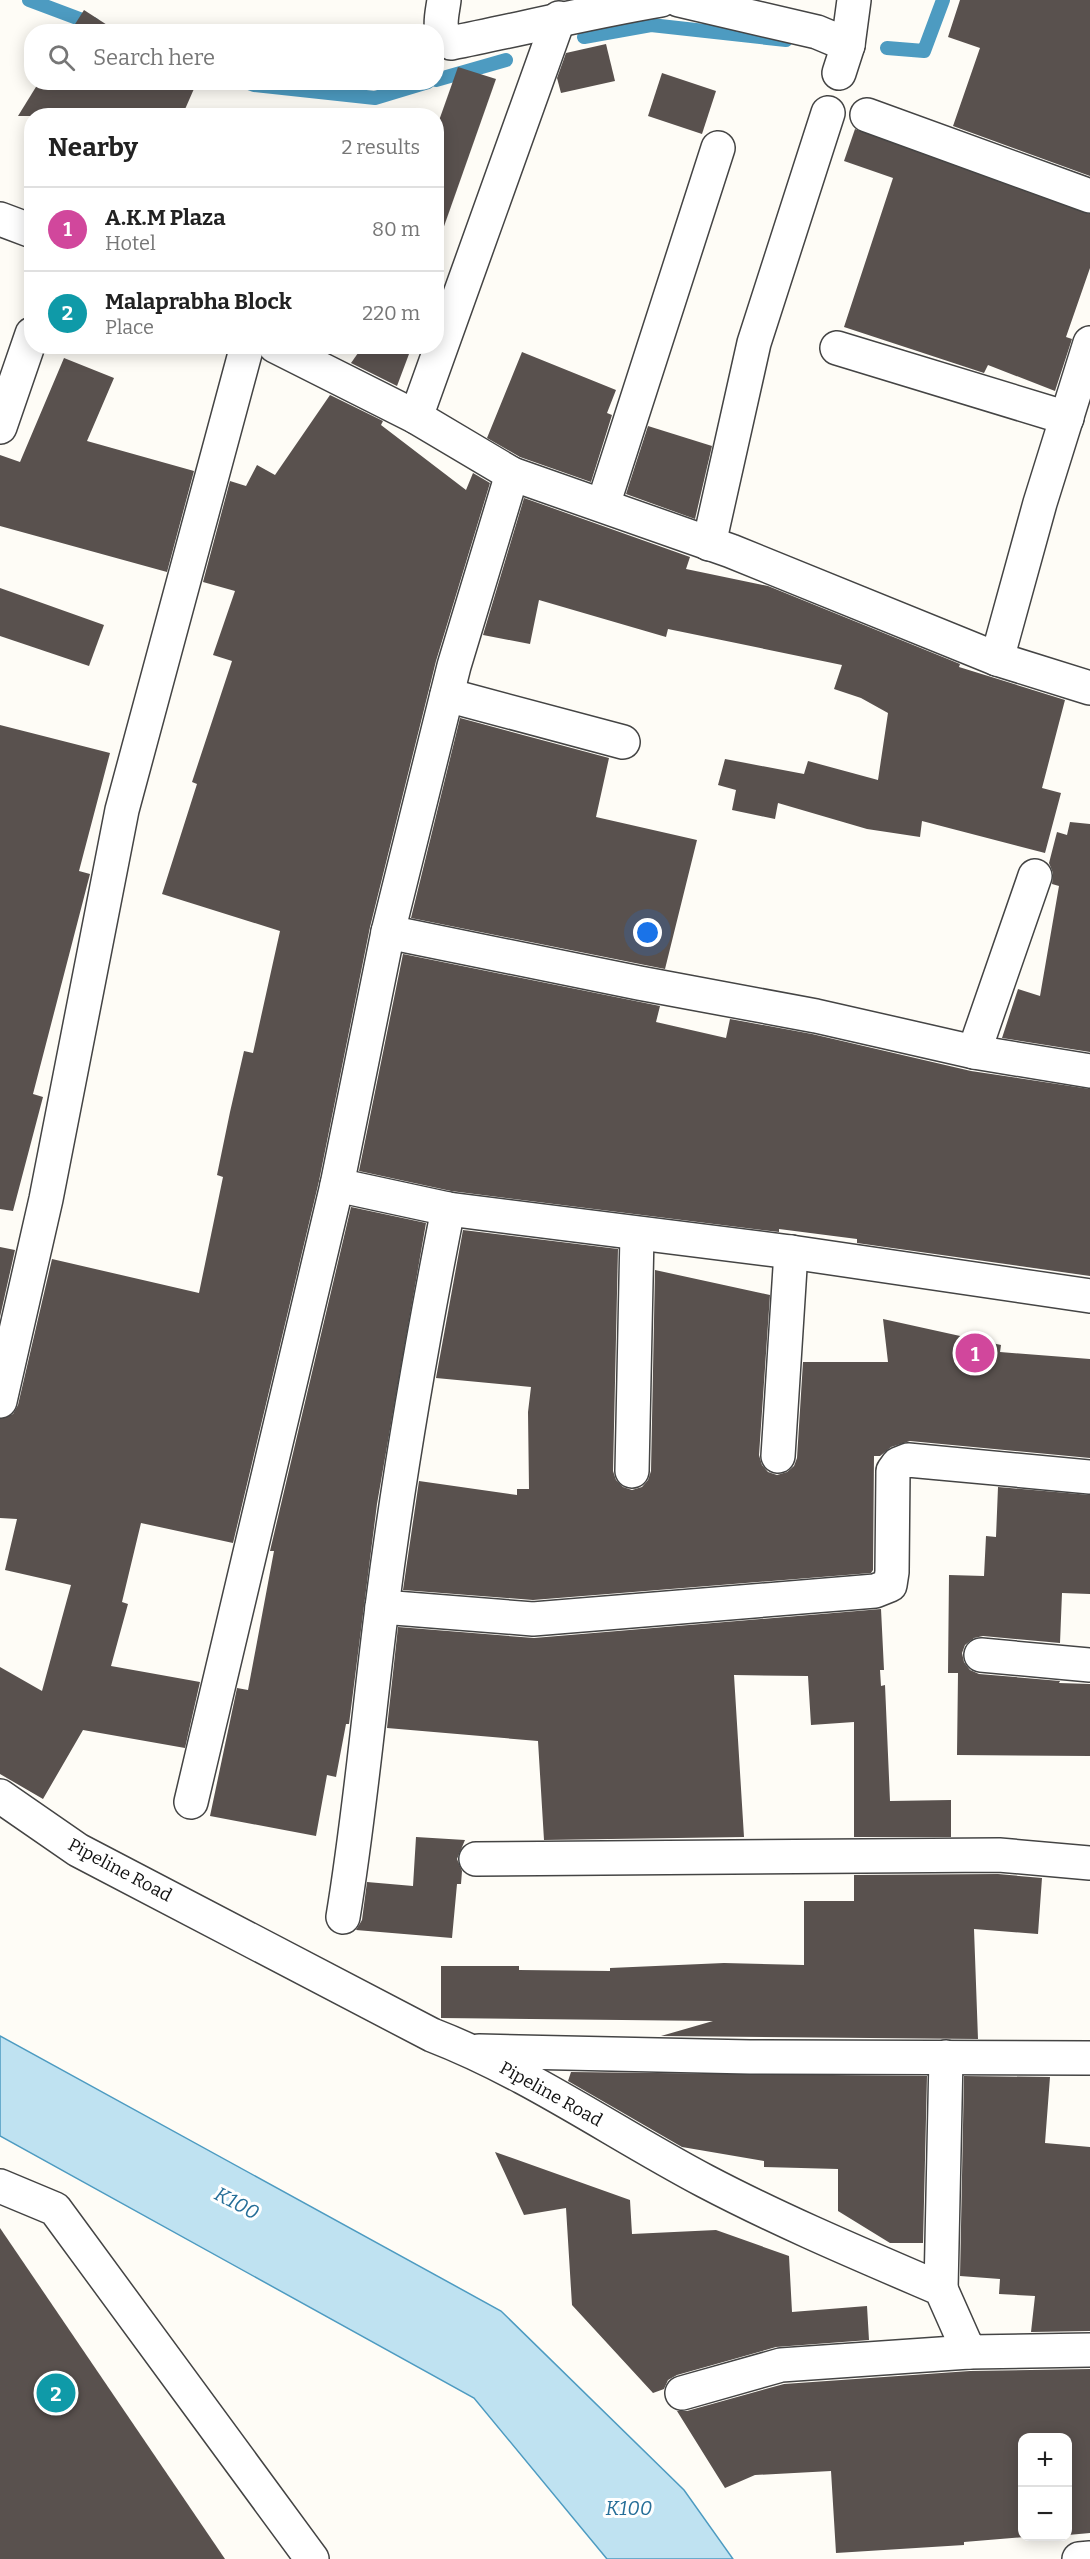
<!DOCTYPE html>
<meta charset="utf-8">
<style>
:root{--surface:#fff;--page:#f2f2f2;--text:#222;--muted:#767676;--line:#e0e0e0;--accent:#0b8043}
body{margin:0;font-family:Bitter,serif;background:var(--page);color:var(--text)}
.controls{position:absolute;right:18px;bottom:18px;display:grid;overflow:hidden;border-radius:12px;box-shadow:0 3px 15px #0003}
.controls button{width:54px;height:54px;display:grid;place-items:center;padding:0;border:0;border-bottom:2px solid var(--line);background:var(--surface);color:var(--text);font:30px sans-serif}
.you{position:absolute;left:648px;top:933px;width:21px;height:21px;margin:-15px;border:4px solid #fff;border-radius:50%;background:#1a73e8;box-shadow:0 0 0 9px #1a73e833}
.badge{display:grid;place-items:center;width:39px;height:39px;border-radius:50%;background:var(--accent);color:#fff;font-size:20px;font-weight:700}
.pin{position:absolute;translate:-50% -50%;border:3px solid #fff;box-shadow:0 2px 6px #0006}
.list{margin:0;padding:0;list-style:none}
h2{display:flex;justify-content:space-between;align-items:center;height:78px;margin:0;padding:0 24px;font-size:26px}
h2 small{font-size:20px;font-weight:400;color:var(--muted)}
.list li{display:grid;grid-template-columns:39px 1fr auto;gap:18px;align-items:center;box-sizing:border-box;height:84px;padding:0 24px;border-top:2px solid var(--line)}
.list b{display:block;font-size:22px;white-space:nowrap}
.list p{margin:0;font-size:20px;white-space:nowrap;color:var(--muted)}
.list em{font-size:20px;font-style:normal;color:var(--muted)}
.icon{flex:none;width:33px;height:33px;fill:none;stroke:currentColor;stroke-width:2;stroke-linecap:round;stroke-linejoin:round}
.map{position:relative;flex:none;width:1090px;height:2559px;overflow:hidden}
.search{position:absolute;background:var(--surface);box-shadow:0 3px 15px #0003;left:24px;top:24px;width:420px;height:66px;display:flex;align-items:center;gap:15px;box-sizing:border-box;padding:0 21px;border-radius:24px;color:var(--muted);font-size:22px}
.panel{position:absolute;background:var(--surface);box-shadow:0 3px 15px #0003;left:24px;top:108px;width:420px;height:246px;border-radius:24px}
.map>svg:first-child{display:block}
.water{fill:#bfe2f1;stroke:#4d9bc1;stroke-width:1.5}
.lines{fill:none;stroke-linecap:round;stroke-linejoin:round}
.stream{stroke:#4d9bc1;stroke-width:14}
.building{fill:#59514e}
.minor-casing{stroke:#444;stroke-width:36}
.minor{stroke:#fff;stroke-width:33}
.labels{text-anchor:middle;stroke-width:6;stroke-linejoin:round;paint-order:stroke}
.street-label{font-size:18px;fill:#111;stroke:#fff}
.water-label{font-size:20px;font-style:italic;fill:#256e98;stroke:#fff}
</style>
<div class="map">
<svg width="1090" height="2559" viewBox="0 0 1090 2559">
<rect width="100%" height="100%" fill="#fefcf6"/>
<path class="water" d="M 0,2036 L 501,2311 L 684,2490 L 733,2559 L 607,2559 L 474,2398 L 0,2136 Z"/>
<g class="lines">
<g class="stream">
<path d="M 29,0 L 93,24"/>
<path d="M 584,37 L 651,25 L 786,40"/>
<path d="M 887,48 L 924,51 L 943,0"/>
<path d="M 436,80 L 506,60"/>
<path d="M 246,82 L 254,85 L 375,98 L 428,82"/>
</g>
</g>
<g class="building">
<path d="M 960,0 L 1090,0 L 1090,176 L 953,126 L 980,48 L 948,37 Z"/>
<path d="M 84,10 L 118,32 L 70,32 Z"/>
<path d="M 606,44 L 615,81 L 561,93 L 557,78 L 566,53 Z"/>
<path d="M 458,67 L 496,79 L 442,232 L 436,231 L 436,129 Z"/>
<path d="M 662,73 L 716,91 L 702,134 L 648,116 Z"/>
<path d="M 39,82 L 197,82 L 182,116 L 18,116 Z"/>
<path d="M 855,129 L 1090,214 L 1090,268 L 1066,337 L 1072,339 L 1055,391 L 988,365 L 984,373 L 844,327 L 893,178 L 844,161 Z"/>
<path d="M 363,346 L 412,346 L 397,386 L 351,363 Z"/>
<path d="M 522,352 L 616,390 L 607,413 L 612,415 L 591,482 L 520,457 L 487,438 Z"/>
<path d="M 64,358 L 114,378 L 87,441 L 194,471 L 167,572 L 0,526 L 0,455 L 20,462 Z"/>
<path d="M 330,395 L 383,421 L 381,425 L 466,490 L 473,473 L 490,483 L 436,661 L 370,927 L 319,1181 L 233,1543 L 141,1523 L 122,1602 L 128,1604 L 111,1666 L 200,1682 L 185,1748 L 83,1730 L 43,1799 L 0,1774 L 0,1667 L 42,1691 L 71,1585 L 5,1570 L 17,1519 L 0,1518 L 0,1419 L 13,1414 L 18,1405 L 52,1259 L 199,1293 L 223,1177 L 217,1175 L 230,1112 L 244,1051 L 253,1053 L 280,931 L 162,894 L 197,784 L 192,782 L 232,661 L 213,655 L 235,591 L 203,582 L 230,481 L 246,486 L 257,465 L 275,475 Z"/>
<path d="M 648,426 L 712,446 L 695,519 L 626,494 Z"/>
<path d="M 524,498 L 690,557 L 686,569 L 768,586 L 960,664 L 959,667 L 1065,700 L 1042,788 L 1061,793 L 1045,853 L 922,821 L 920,837 L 867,829 L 778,803 L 775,819 L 732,810 L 736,790 L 718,785 L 725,759 L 804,774 L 808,761 L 878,780 L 888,713 L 861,698 L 834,689 L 842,665 L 668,629 L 666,637 L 539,600 L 530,644 L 483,635 Z"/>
<path d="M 0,588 L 104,625 L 89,666 L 0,636 Z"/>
<path d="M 460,718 L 609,758 L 596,817 L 697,840 L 665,969 L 411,918 Z"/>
<path d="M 0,725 L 110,753 L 79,871 L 90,874 L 33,1094 L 43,1097 L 13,1211 L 0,1209 Z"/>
<path d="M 1070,822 L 1090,824 L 1090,1052 L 1002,1038 L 1018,989 L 1040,996 L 1059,886 L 1052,884 L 1053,873 L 1049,863 L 1057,832 L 1067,835 Z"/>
<path d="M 403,954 L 660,1006 L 656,1022 L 726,1038 L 730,1019 L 812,1034 L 971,1071 L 1090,1089 L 1090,1276 L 857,1243 L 857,1239 L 779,1229 L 779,1232 L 451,1191 L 359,1171 Z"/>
<path d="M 351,1207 L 426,1223 L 377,1504 L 349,1724 L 346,1724 L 336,1777 L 327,1775 L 316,1836 L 210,1816 L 237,1688 L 248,1690 L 274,1551 L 270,1551 Z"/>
<path d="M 463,1230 L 618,1249 L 613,1471 L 616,1480 L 623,1487 L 632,1490 L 642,1487 L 648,1480 L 651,1471 L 655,1270 L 770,1295 L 759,1455 L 762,1465 L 768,1472 L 777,1475 L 787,1472 L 794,1466 L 797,1458 L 803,1362 L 888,1362 L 883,1319 L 1001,1345 L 1000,1352 L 1090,1359 L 1090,1458 L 910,1441 L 891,1447 L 880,1456 L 874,1456 L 873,1570 L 871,1573 L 533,1600 L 403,1590 L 419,1481 L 517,1495 L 517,1489 L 529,1489 L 528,1412 L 531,1387 L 436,1378 Z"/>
<path d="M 0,1247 L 15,1250 L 0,1317 Z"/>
<path d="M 998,1487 L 1090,1495 L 1090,1594 L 1062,1593 L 1060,1643 L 983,1636 L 974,1638 L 965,1645 L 962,1653 L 964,1662 L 970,1670 L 979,1674 L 1060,1681 L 1059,1683 L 1090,1684 L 1090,1756 L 957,1755 L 958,1673 L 948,1673 L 949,1575 L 984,1576 L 986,1536 L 996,1537 Z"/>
<path d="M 881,1609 L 884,1670 L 880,1670 L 881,1686 L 885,1685 L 890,1801 L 951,1800 L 951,1837 L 854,1837 L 854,1722 L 811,1725 L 808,1676 L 734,1675 L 744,1837 L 544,1840 L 538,1741 L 387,1728 L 398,1627 L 534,1638 Z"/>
<path d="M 416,1837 L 465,1840 L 457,1859 L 462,1871 L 461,1884 L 457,1884 L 452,1938 L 356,1930 L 362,1920 L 367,1882 L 413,1886 Z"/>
<path d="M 998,1874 L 1042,1878 L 1038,1934 L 974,1929 L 978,2039 L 661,2036 L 713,2021 L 441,2018 L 441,1966 L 519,1966 L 519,1970 L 610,1971 L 610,1968 L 724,1963 L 804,1965 L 804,1901 L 854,1901 L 854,1875 Z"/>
<path d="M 571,2072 L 927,2076 L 923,2243 L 890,2243 L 838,2211 L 838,2169 L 764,2167 L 764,2161 L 682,2147 L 568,2081 Z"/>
<path d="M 964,2076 L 1050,2077 L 1045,2143 L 1090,2147 L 1090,2331 L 1031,2332 L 1035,2296 L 999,2294 L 1000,2279 L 960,2276 Z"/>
<path d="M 495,2152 L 630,2200 L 632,2234 L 716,2230 L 789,2256 L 792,2312 L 867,2306 L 869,2340 L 776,2347 L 677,2375 L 668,2380 L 664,2389 L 653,2393 L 572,2305 L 566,2208 L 524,2215 Z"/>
<path d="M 0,2228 L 225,2559 L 0,2559 Z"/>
<path d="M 1090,2369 L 1090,2533 L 1068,2535 L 1068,2438 L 1023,2438 L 1023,2536 L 1036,2536 L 964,2542 L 964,2545 L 836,2553 L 831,2471 L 755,2475 L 725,2488 L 677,2411 L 687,2411 L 784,2384 L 970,2371 Z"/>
</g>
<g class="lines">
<g class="minor-casing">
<g id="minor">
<path d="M 444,0 C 442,16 436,32 451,43 C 521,29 590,12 661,0"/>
<path d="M 679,0 L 817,32 L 848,45 L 854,0"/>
<path d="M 839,73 L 848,45"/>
<path d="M 867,115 L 1090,196"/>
<path d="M 0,219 L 32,231"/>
<path d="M 275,346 L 416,417 L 512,474 L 731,551 L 997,659 L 1090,688"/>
<path d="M 837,348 L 1067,418"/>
<path d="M 416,417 L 559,18"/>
<path d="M 0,427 L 32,334"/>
<path d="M 603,505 L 718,148"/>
<path d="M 709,544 L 754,343 L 828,113"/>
<path d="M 997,659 L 1040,503 L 1090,343"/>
<path d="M 447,695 L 623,742"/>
<path d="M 388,932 L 639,983 L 816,1016 L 974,1052 L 1090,1071"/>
<path d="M 974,1052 L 1035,876"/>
<path d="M 337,1185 L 448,1209 L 791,1252 L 1090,1296"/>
<path d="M 0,1401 L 46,1199 L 122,810 L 247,346"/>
<path d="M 778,1456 L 791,1252"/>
<path d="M 632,1471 L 637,1234"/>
<path d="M 382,1607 L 533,1619 L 875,1591 L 890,1585 L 892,1572 L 893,1471 L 898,1464 L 908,1460 L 1090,1477"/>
<path d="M 981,1655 L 1090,1665"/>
<path d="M 0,1796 L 78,1850 L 432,2035 C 528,2072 614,2133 705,2181 C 781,2221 862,2255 941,2289 L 969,2352 L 1090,2350"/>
<path d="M 191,1802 L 337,1185 L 388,932 L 454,666 L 512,474"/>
<path d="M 476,1859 L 999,1855 L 1090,1863"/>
<path d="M 343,1917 C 360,1814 369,1710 382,1607 C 399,1473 422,1341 448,1209"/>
<path d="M 479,2051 L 750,2057 L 1090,2058"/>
<path d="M 0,2186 L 55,2209 L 312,2559"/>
<path d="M 941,2289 L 946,2057"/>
<path d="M 682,2393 L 781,2365 L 969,2352"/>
<path d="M 1079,2559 L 1090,2558"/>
</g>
</g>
<use href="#minor" class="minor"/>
</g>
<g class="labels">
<g class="street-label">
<text transform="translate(120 1870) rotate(28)" y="6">Pipeline Road</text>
<text transform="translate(551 2094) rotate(29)" y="6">Pipeline Road</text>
</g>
<g class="water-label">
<text transform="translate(237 2203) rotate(28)" y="7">K100</text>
<text x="629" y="2515">K100</text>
</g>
</g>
</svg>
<div class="controls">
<button>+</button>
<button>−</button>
</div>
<div class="you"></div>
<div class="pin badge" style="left:975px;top:1353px;background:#d1479c">1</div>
<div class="pin badge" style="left:56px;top:2393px;background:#0f9aa8">2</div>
<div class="search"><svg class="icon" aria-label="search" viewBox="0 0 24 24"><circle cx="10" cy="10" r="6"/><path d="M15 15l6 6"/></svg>Search here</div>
<section class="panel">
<h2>Nearby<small>2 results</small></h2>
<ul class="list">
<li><span class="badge" style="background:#d1479c">1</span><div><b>A.K.M Plaza</b><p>Hotel</p></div><em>80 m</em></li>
<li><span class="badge" style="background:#0f9aa8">2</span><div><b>Malaprabha Block</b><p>Place</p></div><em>220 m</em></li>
</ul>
</section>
</div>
